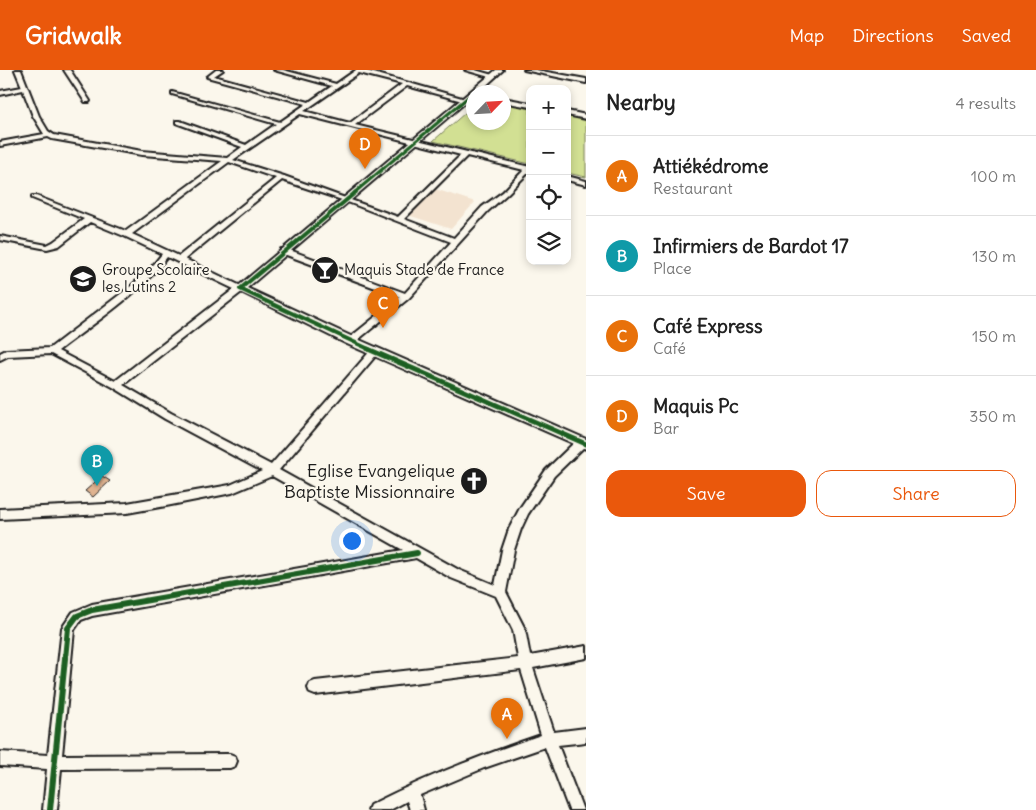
<!DOCTYPE html>
<meta charset="utf-8">
<style>
:root{--surface:#fff;--page:#f6f6f6;--text:#222;--muted:#767676;--line:#e0e0e0;--accent:#ea580c}
body{margin:0;font-family:Delius,sans-serif;background:var(--page);color:var(--text)}
.controls{position:absolute;right:15px;top:15px;display:grid;overflow:hidden;border-radius:10px;box-shadow:0 2px 8px #0003}
.controls button{width:45px;height:45px;display:grid;place-items:center;padding:0;border:0;border-bottom:1px solid var(--line);background:var(--surface);color:var(--text);font:25px sans-serif}
.compass{position:absolute;left:466px;top:15px;width:45px;height:45px;border-radius:50%;background:var(--surface);box-shadow:0 2px 8px #0003;rotate:65deg}
.you{position:absolute;left:351px;top:470px;width:18px;height:18px;margin:-12px;border:4px solid #fff;border-radius:50%;background:#1a73e8;box-shadow:0 0 0 8px #1a73e833}
.badge{display:grid;place-items:center;width:32px;height:32px;border-radius:50%;background:var(--accent);color:#fff;font-size:16px;font-weight:700}
.pin{position:absolute;translate:-50% -41px;filter:drop-shadow(0 1px 2px #0008)}
.pin::after{content:'';position:absolute;top:26px;width:18px;height:15px;background:inherit;clip-path:polygon(0 0,100% 0,50% 100%)}
.list{margin:0;padding:0;list-style:none}
h2{display:flex;justify-content:space-between;align-items:center;height:65px;margin:0;padding:0 20px;font-size:21px}
h2 small{font-size:16px;font-weight:400;color:var(--muted)}
.list li{display:grid;grid-template-columns:32px 1fr auto;gap:15px;align-items:center;box-sizing:border-box;height:80px;padding:0 20px;border-top:1px solid var(--line)}
.list b{display:block;font-size:19px;white-space:nowrap}
.list p{margin:0;font-size:16px;white-space:nowrap;color:var(--muted)}
.list em{font-size:16px;font-style:normal;color:var(--muted)}
.actions{display:flex;gap:10px;padding:15px 20px}
.actions a{flex:1;padding:11px 0;border:1px solid var(--accent);border-radius:15px;text-align:center;font-size:18px;color:var(--accent)}
.actions .main{background:var(--accent);color:#fff}
.icon{flex:none;width:28px;height:28px;fill:none;stroke:currentColor;stroke-width:2;stroke-linecap:round;stroke-linejoin:round}
.map{position:relative;flex:none;width:586px;height:740px;overflow:hidden}
header{display:flex;align-items:center;gap:30px;box-sizing:border-box;height:70px;padding:0 25px;background:var(--accent);color:#fff}
header strong{font-size:24px}
nav{display:flex;gap:28px;margin-inline-start:auto;font-size:18px}
main{display:flex}
aside{flex:1;background:var(--surface)}
.map>svg:first-child{display:block}
.built{fill:#f3e3d0}
.green{fill:#d2e093;stroke:#777e58}
.building{fill:#dfb390;stroke:#1c1c1c}
.lines{fill:none;stroke-linecap:round;stroke-linejoin:round}
.minor-casing{stroke:#1c1c1c;stroke-width:4}
.tertiary-casing{stroke:#1c1c1c;stroke-width:4}
.minor{fill:#fbf7ec;fill-rule:evenodd}
.tertiary{fill:#fbf7ec;fill-rule:evenodd}
.cycleway-far3-casing{stroke:#fbf7ec;stroke-width:5}
.cycleway-far2-casing{stroke:#fbf7ec;stroke-width:6}
.cycleway-far1-casing{stroke:#fbf7ec;stroke-width:8}
.cycleway-casing{stroke:#fbf7ec;stroke-width:9}
.cycleway-far3{stroke:#1b5e20;stroke-width:3}
.cycleway-far2{stroke:#1b5e20;stroke-width:4}
.cycleway-far1{stroke:#1b5e20;stroke-width:5}
.cycleway{stroke:#1b5e20;stroke-width:6}
.labels{text-anchor:middle;stroke-width:4.5;stroke-linejoin:round;paint-order:stroke}
.far-poi-label{font-size:15px;fill:#1c1c1c;stroke:#fbf7ec;text-anchor:start}
.poi-label{font-size:18px;fill:#1c1c1c;stroke:#fbf7ec;text-anchor:end}
</style>
<header>
<strong>Gridwalk</strong>
<nav><a>Map</a><a>Directions</a><a>Saved</a></nav>
</header>
<main>
<div class="map">
<svg width="586" height="740" viewBox="0 0 586 740">
<rect width="100%" height="100%" fill="#fbf7ec"/>
<filter id="ink" filterUnits="userSpaceOnUse"><feTurbulence type="fractalNoise" baseFrequency=".02" numOctaves="2"/><feDisplacementMap in="SourceGraphic" scale="10" xChannelSelector="R" yChannelSelector="G"/><feConvolveMatrix kernelMatrix="1 2 1 2 8 2 1 2 1" color-interpolation-filters="sRGB"/></filter>
<g filter="url(#ink)">
<path class="built" d="M 435,119 L 475,132 L 451,159 L 408,145 Z"/>
<g class="green">
<path d="M 504,32 L 530,37 L 530,94 L 433,71 L 473,36 L 473,52 L 503,52 Z"/>
<path d="M 567,45 L 586,49 L 586,107 L 567,103 Z"/>
</g>
<path class="building" d="M 102,406 L 110,411 L 93,427 L 85,421 Z"/>
<g class="lines">
<g class="minor-casing">
<g id="minor">
<path d="M 15,0 L 21,0 L 39,46 L 48,61 L 54,65 L 142,81 L 227,88 L 242,77 L 176,53 L 176,51 L 180,51 L 246,75 L 276,54 L 172,24 L 172,22 L 280,52 L 306,34 L 207,7 L 216,0 L 223,0 L 214,6 L 309,32 L 332,16 L 274,0 L 283,0 L 336,14 L 356,0 L 363,0 L 469,30 L 466,32 L 407,16 L 355,55 L 530,97 L 530,101 L 507,124 L 488,141 L 409,228 L 354,273 L 348,273 L 347,271 L 348,269 L 400,227 L 281,183 L 281,179 L 287,179 L 405,223 L 451,172 L 345,131 L 282,110 L 185,189 L 243,217 L 243,221 L 123,315 L 171,343 L 271,395 L 372,279 L 378,279 L 379,281 L 378,283 L 279,400 L 459,500 L 495,515 L 502,480 L 509,459 L 520,438 L 546,400 L 577,370 L 585,370 L 586,373 L 585,376 L 554,406 L 528,444 L 521,459 L 514,480 L 506,522 L 525,559 L 530,586 L 586,576 L 586,588 L 533,598 L 554,662 L 586,658 L 586,672 L 558,675 L 583,740 L 569,740 L 545,677 L 484,698 L 420,725 L 424,740 L 410,740 L 407,731 L 390,740 L 368,740 L 370,735 C 425,707 482,685 541,665 L 521,600 L 315,625 L 310,623 L 308,618 L 310,613 L 315,611 L 518,588 L 513,560 L 496,526 L 451,508 L 416,488 L 92,546 L 81,550 L 74,560 L 62,685 L 230,684 L 235,686 L 237,691 L 235,696 L 230,698 L 61,699 L 57,740 L 43,740 L 47,699 L 0,696 L 0,682 L 48,685 L 62,558 L 73,542 L 92,534 L 403,480 L 272,406 L 232,423 L 166,436 L 127,443 L 0,449 L 0,439 L 127,433 L 230,415 L 262,401 L 165,349 L 113,317 L 51,284 L 8,286 L 0,290 L 0,283 L 6,280 L 50,278 L 131,216 L 150,199 L 162,184 L 124,166 L 90,152 L 59,176 L 47,179 L 0,170 L 0,166 L 47,175 L 53,172 L 84,149 L 32,128 L 32,126 L 36,126 L 126,161 L 222,91 L 142,85 L 52,69 L 48,67 L 0,76 L 0,72 L 44,64 L 33,46 L 23,20 L 0,25 L 0,21 L 22,17 ZM 359,3 L 402,14 L 350,53 L 304,41 ZM 300,44 L 461,85 L 398,147 L 284,106 L 233,90 ZM 467,86 L 524,100 L 503,122 L 482,137 L 454,168 L 404,149 ZM 229,92 L 276,108 L 179,186 L 132,164 ZM 167,187 L 234,219 L 115,311 L 58,281 C 95,252 140,224 167,187 Z"/>
<path d="M 64,0 L 70,0 L 90,31 L 89,32 L 85,32 Z"/>
<path d="M 465,0 L 475,0 L 496,6 L 493,8 Z"/>
<path d="M 524,0 L 536,0 L 586,9 L 586,13 Z"/>
<path d="M 503,28 L 530,33 L 530,37 L 503,32 Z"/>
<path d="M 567,41 L 586,45 L 586,49 L 567,45 Z"/>
<path d="M 567,106 L 586,111 L 586,115 L 567,110 Z"/>
</g>
</g>
<g class="tertiary-casing">
<path id="tertiary" d="M 496,0 L 503,0 L 479,22 L 473,22 L 473,26 L 247,218 L 355,268 L 586,369 L 586,379 L 347,274 L 235,219 Z"/>
</g>
<use href="#minor" class="minor"/>
<use href="#tertiary" class="tertiary"/>
<g class="cycleway-far3-casing">
<path id="cycleway-far3" d="M 354,123 L 473,23"/>
</g>
<g class="cycleway-far2-casing">
<path id="cycleway-far2" d="M 356,122 L 240,219 L 371,280"/>
</g>
<g class="cycleway-far1-casing">
<path id="cycleway-far1" d="M 368,279 L 586,374"/>
</g>
<g class="cycleway-casing">
<path id="cycleway" d="M 50,740 L 68,558 L 77,546 L 92,540 L 417,483"/>
</g>
<use href="#cycleway-far3" class="cycleway-far3"/>
<use href="#cycleway-far2" class="cycleway-far2"/>
<use href="#cycleway-far1" class="cycleway-far1"/>
<use href="#cycleway" class="cycleway"/>
</g>
</g>
<defs>
<g id="bar-disc" transform="scale(1.4375)"><circle r="9.5" fill="#1c1c1c" stroke="#fbf7ec"/><path d="M-6-5H6L.8 .8V4.5H3.5V6h-7V4.5H-.8V.8Z" fill="#fff"/></g>
<g id="school-disc" transform="scale(1.4375)"><circle r="9.5" fill="#1c1c1c" stroke="#fbf7ec"/><path d="M0-5L7-2L0 1L-7-2ZM-4 1L0 2.5L4 1V4Q0 6-4 4Z" fill="#fff"/></g>
<g id="church-disc" transform="scale(1.4375)"><circle r="9.5" fill="#1c1c1c" stroke="#fbf7ec"/><path d="M-1.2-6h2.4v3.5h3.3v2.4h-3.3V6h-2.4V-.1h-3.3v-2.4h3.3Z" fill="#fff"/></g>
</defs>
<g fill-rule="evenodd">
<use href="#bar-disc" x="325" y="200"/>
<use href="#school-disc" x="83" y="209"/>
<use href="#church-disc" x="474" y="411"/>
</g>
<g class="labels">
<g class="far-poi-label">
<text x="102" y="205">Groupe Scolaire<tspan x="102" dy="17">les Lutins 2</tspan></text>
<text x="344" y="205">Maquis Stade de France</text>
</g>
<g class="poi-label">
<text x="455" y="407">Eglise Evangelique<tspan x="455" dy="21">Baptiste Missionnaire</tspan></text>
</g>
</g>
</svg>
<div class="controls">
<button>+</button>
<button>−</button>
<button><svg class="icon" aria-label="locate" viewBox="0 0 24 24"><circle cx="12" cy="12" r="6"/><path d="M12 2v4M12 18v4M2 12h4M18 12h4"/></svg></button>
<button><svg class="icon" aria-label="layers" viewBox="0 0 24 24"><path d="M12 4l9 5-9 5-9-5zM3 14l9 5 9-5"/></svg></button>
</div>
<svg class="compass" viewBox="-18 -18 36 36"><path d="M0-13l5 13h-10z" fill="#e53935"/><path d="M0 13l5-13h-10z" fill="#767676"/></svg>
<div class="you"></div>
<div class="pin badge" style="left:507px;top:669px;background:#e8710a">A</div>
<div class="pin badge" style="left:97px;top:416px;background:#0f9aa8">B</div>
<div class="pin badge" style="left:383px;top:258px;background:#e8710a">C</div>
<div class="pin badge" style="left:365px;top:99px;background:#e8710a">D</div>
</div>
<aside>
<h2>Nearby<small>4 results</small></h2>
<ul class="list">
<li><span class="badge" style="background:#e8710a">A</span><div><b>Attiékédrome</b><p>Restaurant</p></div><em>100 m</em></li>
<li><span class="badge" style="background:#0f9aa8">B</span><div><b>Infirmiers de Bardot 17</b><p>Place</p></div><em>130 m</em></li>
<li><span class="badge" style="background:#e8710a">C</span><div><b>Café Express</b><p>Café</p></div><em>150 m</em></li>
<li><span class="badge" style="background:#e8710a">D</span><div><b>Maquis Pc</b><p>Bar</p></div><em>350 m</em></li>
</ul>
<div class="actions"><a class="main">Save</a><a>Share</a></div>
</aside>
</main>
